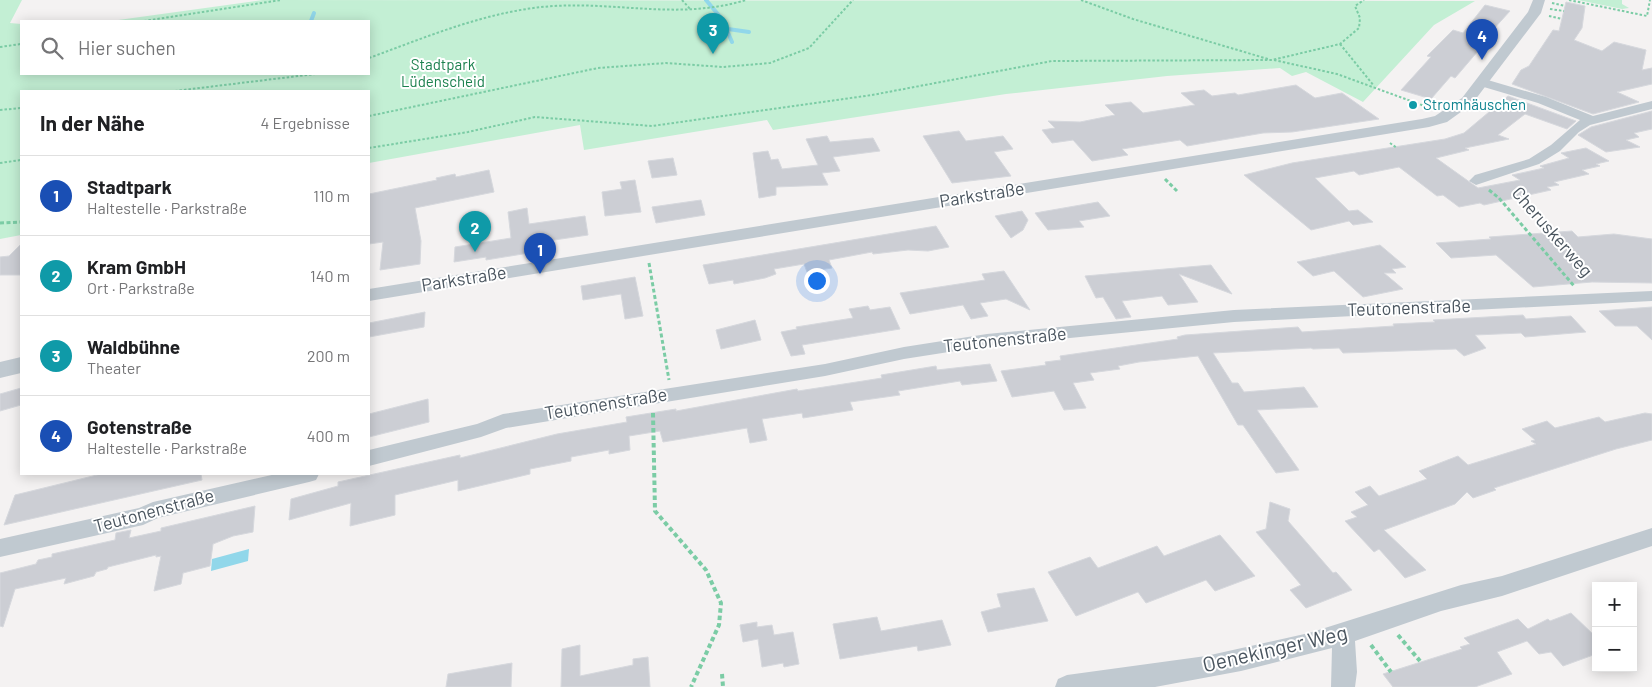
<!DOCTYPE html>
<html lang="de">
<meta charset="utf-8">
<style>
:root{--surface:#fff;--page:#f6f6f6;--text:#202124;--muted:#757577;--line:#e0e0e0;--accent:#2563eb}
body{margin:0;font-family:Barlow,sans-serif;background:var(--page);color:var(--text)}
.controls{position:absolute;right:15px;bottom:15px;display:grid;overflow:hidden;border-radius:0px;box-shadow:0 2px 12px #0003}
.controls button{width:45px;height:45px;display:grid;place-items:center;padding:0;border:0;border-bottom:1px solid var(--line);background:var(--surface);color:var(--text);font:25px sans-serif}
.you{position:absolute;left:816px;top:280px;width:18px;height:18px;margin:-12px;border:4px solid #fff;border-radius:50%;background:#1a73e8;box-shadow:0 0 0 8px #1a73e833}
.badge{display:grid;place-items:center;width:32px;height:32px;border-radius:50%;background:var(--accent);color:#fff;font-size:16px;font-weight:700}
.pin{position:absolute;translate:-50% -41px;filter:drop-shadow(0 1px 2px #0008)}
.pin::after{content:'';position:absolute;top:26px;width:18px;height:15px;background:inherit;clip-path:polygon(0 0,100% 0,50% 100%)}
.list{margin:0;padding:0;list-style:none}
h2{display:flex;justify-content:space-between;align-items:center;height:65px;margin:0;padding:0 20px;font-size:21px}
h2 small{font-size:16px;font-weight:400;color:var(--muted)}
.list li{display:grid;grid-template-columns:32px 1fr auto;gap:15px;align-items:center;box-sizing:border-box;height:80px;padding:0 20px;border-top:1px solid var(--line)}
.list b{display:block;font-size:19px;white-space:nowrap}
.list p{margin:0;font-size:16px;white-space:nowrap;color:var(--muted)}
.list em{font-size:16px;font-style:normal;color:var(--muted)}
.icon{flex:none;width:28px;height:28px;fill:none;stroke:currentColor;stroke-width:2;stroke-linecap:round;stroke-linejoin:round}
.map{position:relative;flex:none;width:1652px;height:687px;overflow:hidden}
.search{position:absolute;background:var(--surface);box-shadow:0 2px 12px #0003;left:20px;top:20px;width:350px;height:55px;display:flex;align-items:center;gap:12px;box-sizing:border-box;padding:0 18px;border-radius:0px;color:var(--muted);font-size:19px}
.panel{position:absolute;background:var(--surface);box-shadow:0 2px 12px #0003;left:20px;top:90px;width:350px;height:385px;border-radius:0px}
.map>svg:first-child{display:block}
.green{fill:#c3efd4}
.water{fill:#91d7ea}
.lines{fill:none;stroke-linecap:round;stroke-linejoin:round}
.stream{stroke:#91d7ea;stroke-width:4}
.building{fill:#ccced4;stroke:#d6d8dd}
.path-far2{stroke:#7bcca5;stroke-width:2;stroke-dasharray:2.5 2;stroke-linecap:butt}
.path-far1{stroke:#7bcca5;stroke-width:3;stroke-dasharray:4 2.5;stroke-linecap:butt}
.path{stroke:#7bcca5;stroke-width:4;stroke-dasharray:4.5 3;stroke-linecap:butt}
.minor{fill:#c0c9d0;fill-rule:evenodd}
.tertiary{fill:#c0c9d0;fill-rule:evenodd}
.culture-dot{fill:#0f9aa8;stroke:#fff;stroke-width:2}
.labels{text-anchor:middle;stroke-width:4;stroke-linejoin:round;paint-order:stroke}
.far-park-label{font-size:15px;fill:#1b804e;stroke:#fff}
.far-culture-label{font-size:15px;fill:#0d838f;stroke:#fff;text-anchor:start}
.street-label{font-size:18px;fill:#4a555f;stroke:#fff}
.near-street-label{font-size:21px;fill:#4a555f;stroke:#fff}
</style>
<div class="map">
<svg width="1652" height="687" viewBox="0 0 1652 687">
<rect width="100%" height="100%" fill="#f4f2f2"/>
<g class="green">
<path d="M 0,0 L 22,0 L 10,23 L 21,24 L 21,74 L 369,74 L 369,21 L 111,21 L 263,0 L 1475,1 L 1434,25 L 1363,102 L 1306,72 L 1292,76 L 1280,68 L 1167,76 L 1006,94 L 773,130 L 767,120 L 584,150 L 580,125 L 369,163 L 369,91 L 21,91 L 21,235 L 0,239 Z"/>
<path d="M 1578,0 L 1622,0 L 1622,4 L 1629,8 L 1622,9 Z"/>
</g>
<path class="water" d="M 249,549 L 248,561 L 211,571 L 212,559 Z"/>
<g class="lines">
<g class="stream">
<path d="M 706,0 L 722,19 L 732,42"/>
<path d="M 311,21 L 314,13"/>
<path d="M 714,38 L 728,29 L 749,32"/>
</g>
</g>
<g class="building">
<path d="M 1566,2 L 1585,6 L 1582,28 L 1574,40 L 1602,51 L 1614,42 L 1646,50 L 1642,70 L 1652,68 L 1652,84 L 1617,92 L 1639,102 L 1593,114 L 1512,84 L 1521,70 L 1529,66 L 1553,30 L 1559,31 Z"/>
<path d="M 1485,5 L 1510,11 L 1481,43 L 1484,44 L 1455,78 L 1451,76 L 1431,99 L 1401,90 L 1431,57 L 1427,56 L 1453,30 L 1463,33 Z"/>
<path d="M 1296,85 L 1315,98 L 1342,93 L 1379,119 L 1292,132 L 1263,133 L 1187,146 L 1180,140 L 1122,149 L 1128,155 L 1092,161 L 1073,140 L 1052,143 L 1042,130 L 1055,128 L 1048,121 L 1080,122 L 1115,115 L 1105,105 L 1131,102 L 1143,113 L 1195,105 L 1181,93 L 1204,90 L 1212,96 L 1235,93 L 1238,95 Z"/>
<path d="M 1508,96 L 1576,121 L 1567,129 L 1525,114 L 1498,135 L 1509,139 L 1465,148 L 1469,150 L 1436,158 L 1478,188 L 1520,180 L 1512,175 L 1544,168 L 1540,166 L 1569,158 L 1561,153 L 1586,148 L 1609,161 L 1596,164 L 1600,166 L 1582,170 L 1589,174 L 1554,182 L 1559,185 L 1547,187 L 1551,190 L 1484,205 L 1480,203 L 1459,207 L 1443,195 L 1437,196 L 1399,167 L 1359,175 L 1354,171 L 1315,178 L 1349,211 L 1358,210 L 1373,222 L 1353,225 L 1349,221 L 1311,230 L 1244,175 L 1292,163 L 1445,139 L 1464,133 Z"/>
<path d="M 1652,111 L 1652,129 L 1634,133 L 1639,137 L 1626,140 L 1640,147 L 1606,152 L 1578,135 L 1591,127 Z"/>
<path d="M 959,131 L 966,141 L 1003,136 L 1013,149 L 994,152 L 1011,176 L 952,183 L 923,136 Z"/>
<path d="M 827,136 L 830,142 L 873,138 L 880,151 L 833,157 L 840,171 L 822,173 L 828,185 L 776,187 L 776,195 L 759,198 L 753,153 L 768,151 L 771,160 L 778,159 L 782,169 L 818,165 L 806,139 Z"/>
<path d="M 673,158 L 677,175 L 652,178 L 648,161 Z"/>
<path d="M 489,170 L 494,192 L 415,208 L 421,241 L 420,264 L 380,270 L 383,242 L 369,244 L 369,194 L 437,180 L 436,178 L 455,174 L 456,177 Z"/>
<path d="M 635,180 L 641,212 L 605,216 L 602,192 L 622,189 L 620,182 Z"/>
<path d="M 701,200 L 705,215 L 656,223 L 652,207 Z"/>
<path d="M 1098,202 L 1110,216 L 1079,221 L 1084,227 L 1048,230 L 1035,213 Z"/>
<path d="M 527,208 L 529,224 L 585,216 L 588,235 L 534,243 L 535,252 L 486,260 L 486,257 L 454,262 L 455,247 L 511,238 L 508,212 Z"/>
<path d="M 1022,211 L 1028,220 L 1023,230 L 1011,238 L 995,216 Z"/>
<path d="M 936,226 L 949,247 L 928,251 L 908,250 L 873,254 L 872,252 L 829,260 L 832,268 L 807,272 L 804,264 L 774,269 L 776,274 L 765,278 L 734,284 L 733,280 L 709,284 L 703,265 Z"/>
<path d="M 1572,231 L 1578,237 L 1614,234 L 1652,239 L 1652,283 L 1592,282 L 1533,287 L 1496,255 L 1451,258 L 1436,243 L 1491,239 L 1489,237 Z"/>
<path d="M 21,244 L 21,275 L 0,275 L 0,257 L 9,256 Z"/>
<path d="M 1380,245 L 1406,267 L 1392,269 L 1396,273 L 1384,273 L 1403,289 L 1363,297 L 1334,271 L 1313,276 L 1297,262 Z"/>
<path d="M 1211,265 L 1232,294 L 1179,274 L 1198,302 L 1168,305 L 1162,296 L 1122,301 L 1131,317 L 1116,319 L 1103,297 L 1096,298 L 1085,276 Z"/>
<path d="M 1004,271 L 1030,310 L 1006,299 L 980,303 L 988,316 L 971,319 L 963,305 L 910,314 L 900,293 L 985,280 L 982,274 Z"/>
<path d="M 635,277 L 643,316 L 625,319 L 621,294 L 583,300 L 581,286 Z"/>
<path d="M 868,306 L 870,310 L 890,307 L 900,329 L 802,345 L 805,354 L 791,356 L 781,332 L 797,329 L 796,327 L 853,318 L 849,309 Z"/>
<path d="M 1652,307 L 1652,340 L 1637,326 L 1615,326 L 1599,311 Z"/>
<path d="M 425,312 L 424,327 L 369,337 L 369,323 Z"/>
<path d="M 1523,315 L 1526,319 L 1571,316 L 1586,332 L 1525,337 L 1521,333 L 1475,335 L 1486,348 L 1464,356 L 1456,349 L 1343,353 L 1339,348 L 1313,349 L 1311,348 L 1213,353 L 1232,383 L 1238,383 L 1244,392 L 1304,387 L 1318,407 L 1257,410 L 1299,470 L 1276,473 L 1243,425 L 1238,425 L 1198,356 L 1139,362 L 1118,366 L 1120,369 L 1090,373 L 1094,380 L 1073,383 L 1086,408 L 1064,410 L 1054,391 L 1012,397 L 1001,371 L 1046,365 L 1045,362 L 1061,360 L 1060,356 L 1178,339 L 1177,337 L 1185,335 L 1298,327 L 1302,332 L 1394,326 L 1393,324 L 1435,322 L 1433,320 Z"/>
<path d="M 755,320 L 761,340 L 721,349 L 716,330 Z"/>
<path d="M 990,364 L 997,381 L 962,385 L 960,381 L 898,391 L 900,395 L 850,402 L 853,410 L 803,418 L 802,413 L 762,419 L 767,440 L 750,443 L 747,428 L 663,442 L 660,431 L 629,436 L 630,450 L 609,454 L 609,450 L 571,457 L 571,461 L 530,469 L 530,474 L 458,491 L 458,480 L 395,495 L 395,515 L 350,526 L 351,503 L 289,520 L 291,499 L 338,486 L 338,482 L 460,455 L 460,458 L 557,434 L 627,422 L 626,417 L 676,409 L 676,411 L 797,389 L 798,391 L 863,381 L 882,378 L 881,375 L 936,366 L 937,370 Z"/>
<path d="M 21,388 L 21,405 L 0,411 L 0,394 Z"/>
<path d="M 428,399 L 429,422 L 369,437 L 369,414 Z"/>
<path d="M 1645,413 L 1652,414 L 1652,440 L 1616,449 L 1494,488 L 1496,490 L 1473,498 L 1467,492 L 1455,504 L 1384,530 L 1426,570 L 1405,578 L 1379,549 L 1374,552 L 1345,521 L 1357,517 L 1351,512 L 1368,505 L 1355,492 L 1370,486 L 1379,496 L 1427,479 L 1419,471 L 1458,456 L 1468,465 L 1536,444 L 1531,441 L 1535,440 L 1522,429 L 1547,421 L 1555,428 L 1599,417 L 1605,422 Z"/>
<path d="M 101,474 L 201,474 L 202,480 L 4,525 L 15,495 Z"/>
<path d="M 1270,502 L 1290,509 L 1288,521 L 1333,573 L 1336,572 L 1352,590 L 1306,608 L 1290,590 L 1301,585 L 1256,532 L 1266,529 Z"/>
<path d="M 255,506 L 253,532 L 233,536 L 213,544 L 210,566 L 183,573 L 181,584 L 154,591 L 161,556 L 156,557 L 156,555 L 108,567 L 107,569 L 96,572 L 94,576 L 64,584 L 66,578 L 15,589 L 3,627 L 0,626 L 0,573 L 36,564 L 38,560 L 52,557 L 52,554 L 115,540 L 116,533 L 131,530 L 129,538 L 161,531 L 161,528 Z"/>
<path d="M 1220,535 L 1255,576 L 1215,591 L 1206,580 L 1146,603 L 1138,592 L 1076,616 L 1048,572 L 1090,557 L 1098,568 L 1157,546 L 1164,556 Z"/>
<path d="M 1034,588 L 1048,621 L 988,632 L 981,612 L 1001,607 L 997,594 Z"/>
<path d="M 1571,613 L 1596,637 L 1596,654 L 1563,666 L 1551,652 L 1539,654 L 1527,641 L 1497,652 L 1512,674 L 1475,687 L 1393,687 L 1383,674 L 1462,649 L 1460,647 L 1470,644 L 1464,638 L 1518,619 L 1528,629 L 1548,619 L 1550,621 Z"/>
<path d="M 877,617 L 881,631 L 942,620 L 951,645 L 918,651 L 917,646 L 840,659 L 833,624 Z"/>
<path d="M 757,622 L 757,627 L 772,625 L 774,635 L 793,632 L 799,664 L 784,667 L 783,663 L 762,667 L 758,639 L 743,642 L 740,625 Z"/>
<path d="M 580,645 L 580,676 L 633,665 L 633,659 L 648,657 L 650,687 L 561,687 L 562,649 Z"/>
<path d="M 512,663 L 511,687 L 446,687 L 448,674 Z"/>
</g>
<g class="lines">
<g class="path-far2">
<path d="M 682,0 L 691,10"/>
<path d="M 1081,0 L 1133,19 L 1268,59"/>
<path d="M 1569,0 L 1647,16 L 1650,0"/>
<path d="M 1552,3 L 1565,6"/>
<path d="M 1550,9 L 1564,11"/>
<path d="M 1549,16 L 1562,19"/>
<path d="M 144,21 L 281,0"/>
<path d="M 1340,44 L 1374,86"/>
<path d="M 0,47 L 21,44"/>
<path d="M 369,58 C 429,36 490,10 554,6 C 620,2 680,20 746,0"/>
<path d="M 1274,60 L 1337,74 L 1430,108"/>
<path d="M 175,91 L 315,74"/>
<path d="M 0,110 L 21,108"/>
<path d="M 369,116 L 598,68 L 666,63 L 723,67 L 770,63 L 809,48 L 853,0"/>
<path d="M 1390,143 L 1397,148"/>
<path d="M 369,148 L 468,132 L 535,117 L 652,126 L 872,95 L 1052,61 L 1272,60 L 1340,44 L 1359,28 L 1360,18 L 1355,6 L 1364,0"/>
<path d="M 0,163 L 21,160"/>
</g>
<g class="path-far1">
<path d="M 1165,179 L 1177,191"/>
<path d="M 1489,190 L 1499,198 L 1574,286"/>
<path d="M 0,223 L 21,222"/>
<path d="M 649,263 L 669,380"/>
</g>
<g class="path">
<path d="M 653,413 L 655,511 L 706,570 L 721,603 L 719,625 L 691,687"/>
<path d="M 1398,635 L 1420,661"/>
<path d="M 1371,645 L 1391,672"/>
<path d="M 722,674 L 723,687"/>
</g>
<g class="minor">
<path d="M 1481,78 L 1546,97 L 1593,116 L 1652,101 L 1652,109 L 1590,125 L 1579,132 L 1560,151 L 1539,164 L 1476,185 L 1469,181 L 1475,175 L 1529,159 L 1551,145 L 1580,120 L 1538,103 L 1477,85 L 1475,82 Z"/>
<path d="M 1652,291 L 1652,301 L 1234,322 L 987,346 L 904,359 L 825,376 L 506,428 L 481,437 L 369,466 L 369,450 L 477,424 L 503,414 L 825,364 L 904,347 L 987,334 L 1234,310 Z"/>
<path d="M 276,474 L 319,474 L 316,480 L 309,482 L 158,518 L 143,525 L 0,557 L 0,539 L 139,508 L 153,502 Z"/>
<path d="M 1652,528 L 1652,546 L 1502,596 L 1441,611 L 1355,641 L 1357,672 L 1355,687 L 1331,687 L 1332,648 L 1241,671 L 1155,687 L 1055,687 L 1058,679 L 1067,675 L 1206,656 L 1309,633 L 1461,585 L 1502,576 Z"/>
</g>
<g class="tertiary">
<path d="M 1533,0 L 1545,0 L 1541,13 L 1472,104 L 1447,122 L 1429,127 L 369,301 L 369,289 L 1422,119 L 1435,116 L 1462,98 L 1528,12 Z"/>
<path d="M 21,357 L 21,373 L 0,378 L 0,362 Z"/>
</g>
</g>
<circle class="culture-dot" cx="1413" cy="105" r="5"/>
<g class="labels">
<g class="far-park-label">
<text x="443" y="70">Stadtpark<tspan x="443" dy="17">Lüdenscheid</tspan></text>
</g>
<g class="far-culture-label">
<text x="1423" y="110">Stromhäuschen</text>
</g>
<g class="street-label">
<text transform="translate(982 195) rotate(-9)" y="6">Parkstraße</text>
<text transform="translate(1552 232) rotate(49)" y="6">Cheruskerweg</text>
<text transform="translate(464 279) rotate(-9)" y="6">Parkstraße</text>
<text transform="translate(1409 308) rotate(-2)" y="6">Teutonenstraße</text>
<text transform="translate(1005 340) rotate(-6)" y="6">Teutonenstraße</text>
<text transform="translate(606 404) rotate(-9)" y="6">Teutonenstraße</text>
<text transform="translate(154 511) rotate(-15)" y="6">Teutonenstraße</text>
</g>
<g class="near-street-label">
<text transform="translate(1275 649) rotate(-13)" y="7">Oenekinger Weg</text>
</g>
</g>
</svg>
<div class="controls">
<button>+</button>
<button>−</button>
</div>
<div class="you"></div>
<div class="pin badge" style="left:540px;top:274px;background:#1a4fb4">1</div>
<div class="pin badge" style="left:475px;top:252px;background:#0f9aa8">2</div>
<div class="pin badge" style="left:713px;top:54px;background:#0f9aa8">3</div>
<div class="pin badge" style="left:1482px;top:60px;background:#1a4fb4">4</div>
<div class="search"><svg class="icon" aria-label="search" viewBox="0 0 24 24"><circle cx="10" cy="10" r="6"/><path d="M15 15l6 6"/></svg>Hier suchen</div>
<section class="panel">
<h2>In der Nähe<small>4 Ergebnisse</small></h2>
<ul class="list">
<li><span class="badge" style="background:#1a4fb4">1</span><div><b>Stadtpark</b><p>Haltestelle · Parkstraße</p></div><em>110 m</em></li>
<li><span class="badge" style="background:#0f9aa8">2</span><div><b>Kram GmbH</b><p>Ort · Parkstraße</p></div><em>140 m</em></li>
<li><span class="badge" style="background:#0f9aa8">3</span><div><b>Waldbühne</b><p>Theater</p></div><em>200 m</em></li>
<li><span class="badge" style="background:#1a4fb4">4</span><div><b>Gotenstraße</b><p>Haltestelle · Parkstraße</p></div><em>400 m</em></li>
</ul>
</section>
</div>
